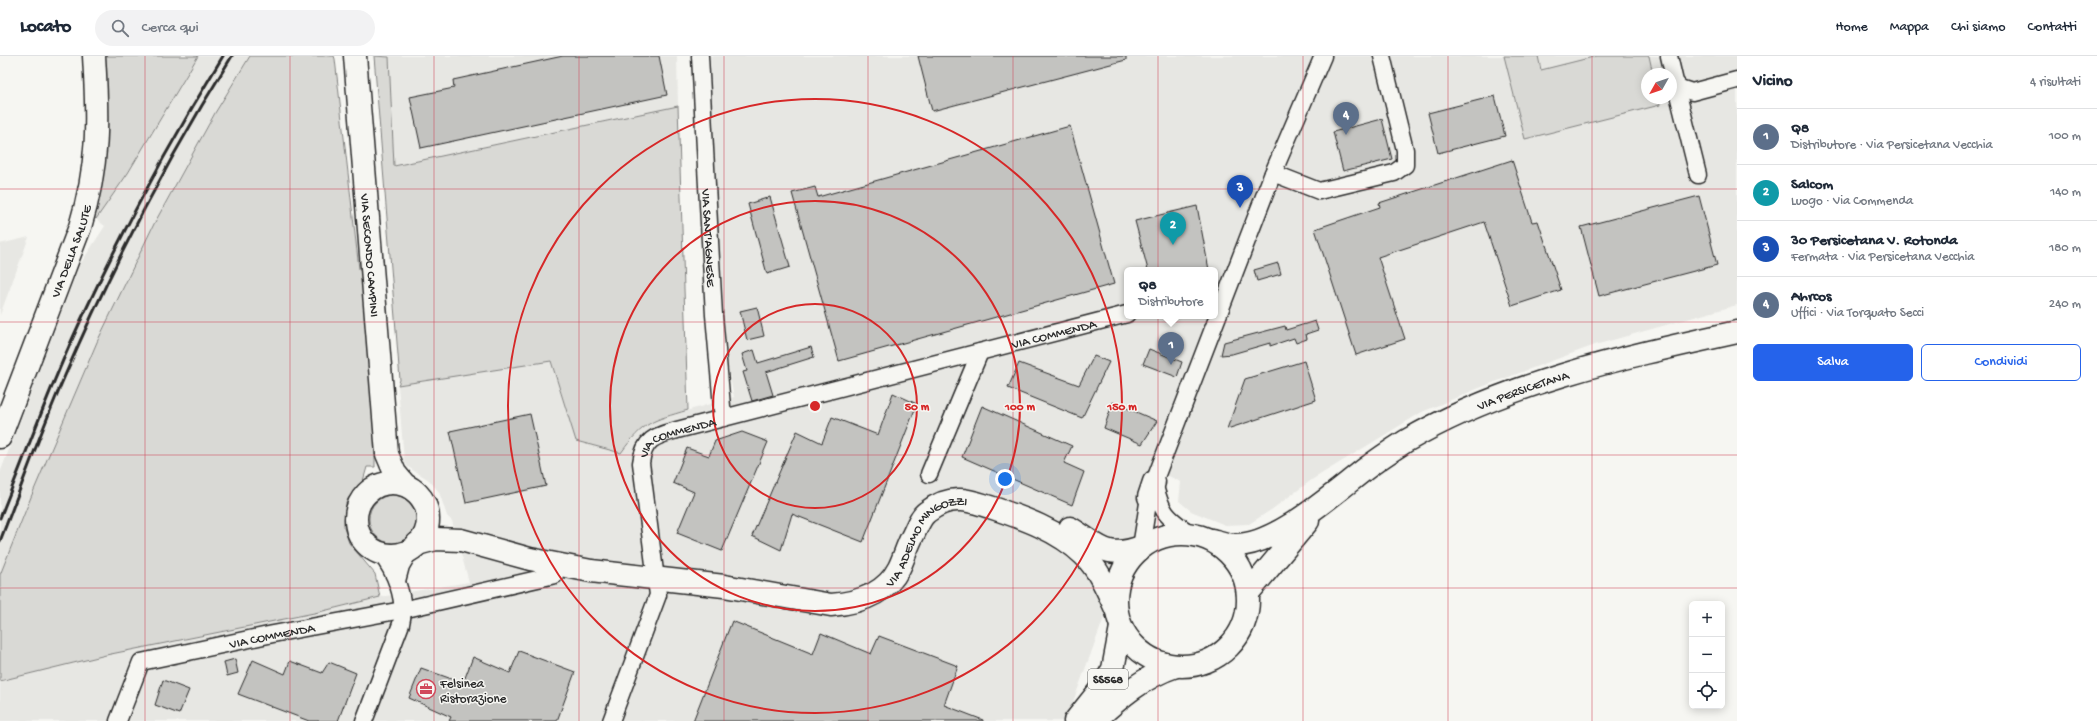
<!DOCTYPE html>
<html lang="it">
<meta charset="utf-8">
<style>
:root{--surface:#fff;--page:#f2f2f3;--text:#1f2937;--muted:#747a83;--line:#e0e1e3;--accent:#2563eb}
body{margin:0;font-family:"Gochi Hand",sans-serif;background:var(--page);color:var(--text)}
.controls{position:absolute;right:12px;bottom:12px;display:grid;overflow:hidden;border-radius:6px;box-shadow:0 2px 10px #0003}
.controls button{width:36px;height:36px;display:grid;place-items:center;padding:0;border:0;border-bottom:1px solid var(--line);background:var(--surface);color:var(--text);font:20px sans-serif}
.compass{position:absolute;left:1641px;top:12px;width:36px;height:36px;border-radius:50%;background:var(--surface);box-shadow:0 2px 10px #0003;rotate:230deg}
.you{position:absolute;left:1005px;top:423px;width:14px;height:14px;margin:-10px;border:3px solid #fff;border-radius:50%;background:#1a73e8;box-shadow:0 0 0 6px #1a73e833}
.badge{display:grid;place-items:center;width:26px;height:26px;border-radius:50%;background:var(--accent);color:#fff;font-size:13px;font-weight:700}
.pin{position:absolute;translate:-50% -33px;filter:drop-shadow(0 1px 2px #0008)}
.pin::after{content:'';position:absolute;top:21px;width:14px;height:12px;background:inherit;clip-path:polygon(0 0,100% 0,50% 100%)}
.popup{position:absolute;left:1124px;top:211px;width:94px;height:52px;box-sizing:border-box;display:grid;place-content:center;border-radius:6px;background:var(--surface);filter:drop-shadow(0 1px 3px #0005);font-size:13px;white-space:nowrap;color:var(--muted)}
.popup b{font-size:15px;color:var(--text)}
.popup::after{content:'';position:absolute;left:50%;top:100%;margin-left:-8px;border:8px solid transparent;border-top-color:var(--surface)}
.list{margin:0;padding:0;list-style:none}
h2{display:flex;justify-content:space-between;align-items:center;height:52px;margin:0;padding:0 16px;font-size:17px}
h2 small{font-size:13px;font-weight:400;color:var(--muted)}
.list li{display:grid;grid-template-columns:26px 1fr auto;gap:12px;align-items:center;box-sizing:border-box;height:56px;padding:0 16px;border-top:1px solid var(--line)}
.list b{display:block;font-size:15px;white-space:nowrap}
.list p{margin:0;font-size:13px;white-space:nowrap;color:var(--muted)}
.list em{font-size:13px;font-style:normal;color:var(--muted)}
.actions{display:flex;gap:8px;padding:12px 16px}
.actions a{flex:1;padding:9px 0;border:1px solid var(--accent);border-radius:6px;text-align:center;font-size:14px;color:var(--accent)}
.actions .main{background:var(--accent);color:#fff}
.icon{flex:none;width:22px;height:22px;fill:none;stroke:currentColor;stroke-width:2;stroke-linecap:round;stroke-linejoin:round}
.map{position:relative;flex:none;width:1737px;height:665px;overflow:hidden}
header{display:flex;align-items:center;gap:24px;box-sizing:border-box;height:56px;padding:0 20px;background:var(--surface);border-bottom:1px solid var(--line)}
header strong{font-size:19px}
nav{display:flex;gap:22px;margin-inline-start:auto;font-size:14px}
.search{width:280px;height:36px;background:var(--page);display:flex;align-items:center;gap:10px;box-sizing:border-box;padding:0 14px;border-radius:22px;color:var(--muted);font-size:15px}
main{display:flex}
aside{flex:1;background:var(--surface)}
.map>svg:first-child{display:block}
.built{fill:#e7e7e3;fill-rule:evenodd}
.green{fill:#d9d9d5;stroke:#828280}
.building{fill:#c3c3c0;stroke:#2b2b2b}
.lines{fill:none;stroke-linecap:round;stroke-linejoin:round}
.street-casing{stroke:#2b2b2b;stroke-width:19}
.secondary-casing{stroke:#2b2b2b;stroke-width:25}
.primary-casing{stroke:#2b2b2b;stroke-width:25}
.street{stroke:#f6f6f2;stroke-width:16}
.secondary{stroke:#f6f6f2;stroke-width:22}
.primary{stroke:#f6f6f2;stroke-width:22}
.rail{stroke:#2b2b2b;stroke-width:3}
.grid{fill:none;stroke:#d1495b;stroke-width:1;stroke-opacity:0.55}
.ring{fill:none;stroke:#d62828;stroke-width:2}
.labels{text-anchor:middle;stroke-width:3;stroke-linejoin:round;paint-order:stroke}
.shield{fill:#f6f6f2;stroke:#686867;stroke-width:1}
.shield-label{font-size:12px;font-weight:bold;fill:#2b2b2b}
.street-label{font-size:13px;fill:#2b2b2b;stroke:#f6f6f2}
.poi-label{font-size:13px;fill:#2b2b2b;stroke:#f6f6f2;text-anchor:start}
.centre{fill:#d62828;stroke:#f6f6f2;stroke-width:2}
.ring-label{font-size:12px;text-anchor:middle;font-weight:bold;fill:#d62828;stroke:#f6f6f2;stroke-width:3;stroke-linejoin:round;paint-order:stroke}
</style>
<header>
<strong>Locato</strong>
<div class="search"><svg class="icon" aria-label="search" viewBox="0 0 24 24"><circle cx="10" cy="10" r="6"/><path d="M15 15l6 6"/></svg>Cerca qui</div>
<nav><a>Home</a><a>Mappa</a><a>Chi siamo</a><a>Contatti</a></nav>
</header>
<main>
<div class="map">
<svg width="1737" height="665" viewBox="0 0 1737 665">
<rect width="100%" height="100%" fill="#f6f6f2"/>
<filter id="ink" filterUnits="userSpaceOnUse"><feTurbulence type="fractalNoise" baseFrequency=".025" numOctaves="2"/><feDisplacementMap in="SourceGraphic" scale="8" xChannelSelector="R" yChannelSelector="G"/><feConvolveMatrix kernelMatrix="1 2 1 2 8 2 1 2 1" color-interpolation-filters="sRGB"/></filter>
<g filter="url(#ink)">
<g class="built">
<path d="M 198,0 L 250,0 L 215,57 L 154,168 L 97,286 L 0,519 L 0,417 L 79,210 L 105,170 L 96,163 L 128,117 Z"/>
<path d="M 389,0 L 677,0 L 678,50 L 394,110 Z"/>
<path d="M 710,0 L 1737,0 L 1737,249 L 1595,289 L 1484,330 L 1422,356 L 1313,423 L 1271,454 L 1249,468 L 1225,469 L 1191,455 L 1179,445 L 1181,426 L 1158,415 L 1066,665 L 0,665 L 0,625 L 106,599 L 319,556 L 380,541 L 469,526 L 452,465 L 447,460 L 439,436 L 429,424 L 408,411 L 404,405 L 398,329 L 551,305 L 576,385 L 621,397 L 643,371 L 655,364 L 734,341 L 723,288 L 714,130 ZM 1647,18 L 1671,18 L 1671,42 L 1647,42 ZM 1127,214 L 1215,214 L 1215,260 L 1127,260 Z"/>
<path d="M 29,181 L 0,259 L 0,188 Z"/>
</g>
<g class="green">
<path d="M 105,0 L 198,0 L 128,117 L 96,163 L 93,161 C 109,106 108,56 105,0 Z"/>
<path d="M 250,0 L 334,0 L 335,3 L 359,213 L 361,213 L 375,392 L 375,411 L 367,411 L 363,425 L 349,441 L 346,447 L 344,472 L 349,487 L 375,518 L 380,541 L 319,556 L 106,599 L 0,625 L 0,519 L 31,441 L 97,286 L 154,168 L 215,57 Z"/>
<path d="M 374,0 L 389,1 L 394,110 L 678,50 L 688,354 C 652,365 644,365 621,397 L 576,385 L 551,305 L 398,329 L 400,324 Z"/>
<path d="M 1504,0 L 1538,0 L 1541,14 L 1597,0 L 1649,0 L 1653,18 L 1647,18 L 1647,42 L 1659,42 L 1660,49 L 1525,83 Z"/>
<circle cx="393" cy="463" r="24"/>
</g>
<g class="building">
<path d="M 563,0 L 659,0 L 667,39 L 421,92 L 410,41 L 454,32 L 453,24 Z"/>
<path d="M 918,0 L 1126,0 L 1126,4 L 932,55 Z"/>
<path d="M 1495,40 L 1505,80 L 1438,97 L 1428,57 Z"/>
<path d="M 1382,63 L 1392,103 L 1343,115 L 1333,76 Z"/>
<path d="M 1070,70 L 1114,228 L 839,305 L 792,137 L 815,131 L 818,141 Z"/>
<path d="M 1512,104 L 1532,166 L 1538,165 L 1561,234 L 1512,250 L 1484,166 L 1378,201 L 1405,283 L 1356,299 L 1315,173 L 1380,151 L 1379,147 Z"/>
<path d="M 1699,140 L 1717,209 L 1599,240 L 1581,171 Z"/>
<path d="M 770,141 L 790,211 L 767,218 L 748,148 Z"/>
<path d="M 1197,150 L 1209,214 L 1148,214 L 1135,165 Z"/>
<path d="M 1278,207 L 1281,218 L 1257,225 L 1254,214 Z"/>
<path d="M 757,251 L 764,280 L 747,284 L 740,255 Z"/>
<path d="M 1315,265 L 1318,274 L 1306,278 L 1307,283 L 1296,287 L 1294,282 L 1270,290 L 1270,287 L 1232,298 L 1221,299 L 1224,286 L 1285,270 L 1286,274 Z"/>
<path d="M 811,291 L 814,301 L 766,316 L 773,339 L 752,345 L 743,316 L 747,315 L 742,298 L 754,294 L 758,307 Z"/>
<path d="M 1149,293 L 1182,306 L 1177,321 L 1143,308 Z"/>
<path d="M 1094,300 L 1109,306 L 1082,362 L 1008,332 L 1019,307 L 1079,329 Z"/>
<path d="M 1304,305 L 1316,344 L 1227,373 L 1245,323 Z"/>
<path d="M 893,337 L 917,348 L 863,486 L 792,458 L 781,494 L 752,480 L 797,375 L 822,387 L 832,361 L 878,379 Z"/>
<path d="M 1113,346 L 1157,365 L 1142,388 L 1104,372 Z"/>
<path d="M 982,350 L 1072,390 L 1064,407 L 1084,416 L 1072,449 L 962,401 Z"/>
<path d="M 530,358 L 546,430 L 466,447 L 450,375 Z"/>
<path d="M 742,376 L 768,386 L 722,495 L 677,477 L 694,436 L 673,427 L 687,392 L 709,400 L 715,385 Z"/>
<path d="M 732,565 L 813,598 L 821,577 L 871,598 L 879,580 L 958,610 L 944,649 L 983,664 L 983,665 L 693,665 Z"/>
<path d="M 519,595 L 575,616 L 557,665 L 449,665 L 451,661 L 409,642 L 421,612 L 463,627 L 473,601 L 510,617 Z"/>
<path d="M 235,603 L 238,617 L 227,620 L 224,606 Z"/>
<path d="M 253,604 L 285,618 L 290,605 L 322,617 L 329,606 L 356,617 L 338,665 L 309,665 L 238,638 Z"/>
<path d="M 163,624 L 189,634 L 179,658 L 155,649 Z"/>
</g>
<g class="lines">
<g class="street-casing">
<g id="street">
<path id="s1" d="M 700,0 L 714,259 L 723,362"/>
<path d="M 1669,0 L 1675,26 L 1680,32 L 1692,36 L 1737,24"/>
<path d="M 1675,26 L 1698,119"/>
<path d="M 1273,117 L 1319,135 L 1394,117 L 1405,109 L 1405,94 L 1382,0"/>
<path d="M 929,418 L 980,296"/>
<path d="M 1191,478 C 1166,461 1161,456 1154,426 L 1273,117 L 1323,0"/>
<path d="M 1141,491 L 1149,441"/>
<path d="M 397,525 L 401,510 L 411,493"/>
<path id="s2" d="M 118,665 L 141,606 L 273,578 L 402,554 L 555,519"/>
<path d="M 364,665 L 401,568 C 407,544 395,515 380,497"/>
<path id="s3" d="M 611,665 L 658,539 L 641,407 C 644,382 656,380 677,374 L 1127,258"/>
</g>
</g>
<g class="secondary-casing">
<g id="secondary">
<path id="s4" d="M 355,0 L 387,398 L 395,417 L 405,429"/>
<path id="s5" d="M 0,381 L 80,171 C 99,108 98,65 94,0"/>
<circle cx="392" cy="463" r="36"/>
<path d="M 1149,441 L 1154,426"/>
<path d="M 1070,472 C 1099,489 1105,504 1141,491"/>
<path id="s6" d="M 417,488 L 436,483 L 461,484 L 530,503 L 591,515 L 724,530 L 831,549 C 858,547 886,538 899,512 C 904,502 907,490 913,479 C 917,471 920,461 927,456 C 936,449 947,444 958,444 C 968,443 980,448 990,451 C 1023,462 1058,474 1084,499 C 1099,514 1107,533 1116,553"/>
</g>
</g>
<g class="primary-casing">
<g id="primary">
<circle cx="1182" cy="544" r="66"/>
<path id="s7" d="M 1212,484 C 1219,486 1228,489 1235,489 C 1275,490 1333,438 1364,414 C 1377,404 1392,394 1406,385 C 1507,326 1624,301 1737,276"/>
<path d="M 1248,537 L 1308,465"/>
<path d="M 1075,665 L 1103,630 L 1113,613 L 1121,571"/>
<path d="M 1094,665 C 1119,642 1143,621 1176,610"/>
</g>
</g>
<use href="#street" class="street"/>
<use href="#secondary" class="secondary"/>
<use href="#primary" class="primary"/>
<g class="rail">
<path d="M 0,462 C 29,390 55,317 89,247 C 129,162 174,80 223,0"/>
<path d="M 0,485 C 21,432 40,377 63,324 C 111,212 167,104 232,0"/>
</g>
</g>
</g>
<path class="grid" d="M 145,0 L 145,665M 290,0 L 290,665M 434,0 L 434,665M 579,0 L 579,665M 724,0 L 724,665M 868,0 L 868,665M 1013,0 L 1013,665M 1158,0 L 1158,665M 1303,0 L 1303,665M 1448,0 L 1448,665M 1592,0 L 1592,665M 0,133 L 1737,133M 0,266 L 1737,266M 0,399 L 1737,399M 0,532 L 1737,532"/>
<g class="ring">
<circle cx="815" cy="350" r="102"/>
<circle cx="815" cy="350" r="205"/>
<circle cx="815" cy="350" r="307"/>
</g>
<defs>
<g id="office-ring" transform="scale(1)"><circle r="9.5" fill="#f6f6f2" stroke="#d1495b" stroke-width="1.5"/><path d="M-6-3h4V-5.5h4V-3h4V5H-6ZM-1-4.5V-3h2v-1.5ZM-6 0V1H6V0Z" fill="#d1495b"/></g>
</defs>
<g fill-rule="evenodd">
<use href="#office-ring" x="426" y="633"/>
</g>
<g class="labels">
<rect class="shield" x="1088" y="613" width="40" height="20" rx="3"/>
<g class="shield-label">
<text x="1108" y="627">SS568</text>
</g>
<g class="street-label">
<text dy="5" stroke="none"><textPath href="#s1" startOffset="182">VIA SANT'AGNESE</textPath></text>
<text dy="5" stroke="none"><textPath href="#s5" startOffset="199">VIA DELLA SALUTE</textPath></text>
<text dy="5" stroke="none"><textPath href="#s4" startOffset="200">VIA SECONDO CAMPINI</textPath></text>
<text dy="5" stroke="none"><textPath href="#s3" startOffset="710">VIA COMMENDA</textPath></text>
<text dy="5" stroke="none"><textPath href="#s7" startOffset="354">VIA PERSICETANA</textPath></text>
<text dy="5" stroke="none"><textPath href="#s3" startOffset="317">VIA COMMENDA</textPath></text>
<text dy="5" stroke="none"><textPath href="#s6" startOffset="545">VIA ADELMO MINGOZZI</textPath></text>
<text dy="5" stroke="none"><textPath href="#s2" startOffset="197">VIA COMMENDA</textPath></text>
</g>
<g class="poi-label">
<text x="440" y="631">Felsinea<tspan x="440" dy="15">Ristorazione</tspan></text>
</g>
</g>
<circle cx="815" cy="350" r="6" class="centre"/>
<g class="ring-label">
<text x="917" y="354">50 m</text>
<text x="1020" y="354">100 m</text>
<text x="1122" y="354">150 m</text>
</g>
</svg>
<div class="controls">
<button>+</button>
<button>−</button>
<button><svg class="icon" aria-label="locate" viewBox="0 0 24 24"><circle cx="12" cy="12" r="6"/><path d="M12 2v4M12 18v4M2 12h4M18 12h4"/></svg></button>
</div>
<svg class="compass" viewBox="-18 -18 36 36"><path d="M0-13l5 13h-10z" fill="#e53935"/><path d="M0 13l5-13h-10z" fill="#747a83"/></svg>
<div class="you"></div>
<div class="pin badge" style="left:1171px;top:309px;background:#5c6f8a">1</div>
<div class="popup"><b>Q8</b>Distributore</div>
<div class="pin badge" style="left:1173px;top:189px;background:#0f9aa8">2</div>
<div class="pin badge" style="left:1240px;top:152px;background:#1a4fb4">3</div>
<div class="pin badge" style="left:1346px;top:79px;background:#5c6f8a">4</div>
</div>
<aside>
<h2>Vicino<small>4 risultati</small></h2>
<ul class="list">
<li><span class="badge" style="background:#5c6f8a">1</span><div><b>Q8</b><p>Distributore · Via Persicetana Vecchia</p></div><em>100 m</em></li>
<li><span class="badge" style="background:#0f9aa8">2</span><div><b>Salcom</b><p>Luogo · Via Commenda</p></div><em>140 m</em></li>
<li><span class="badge" style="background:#1a4fb4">3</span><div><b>30 Persicetana V. Rotonda</b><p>Fermata · Via Persicetana Vecchia</p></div><em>180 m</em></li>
<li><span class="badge" style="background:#5c6f8a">4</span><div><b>Ahrcos</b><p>Uffici · Via Torquato Secci</p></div><em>240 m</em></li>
</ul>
<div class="actions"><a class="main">Salva</a><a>Condividi</a></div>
</aside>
</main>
